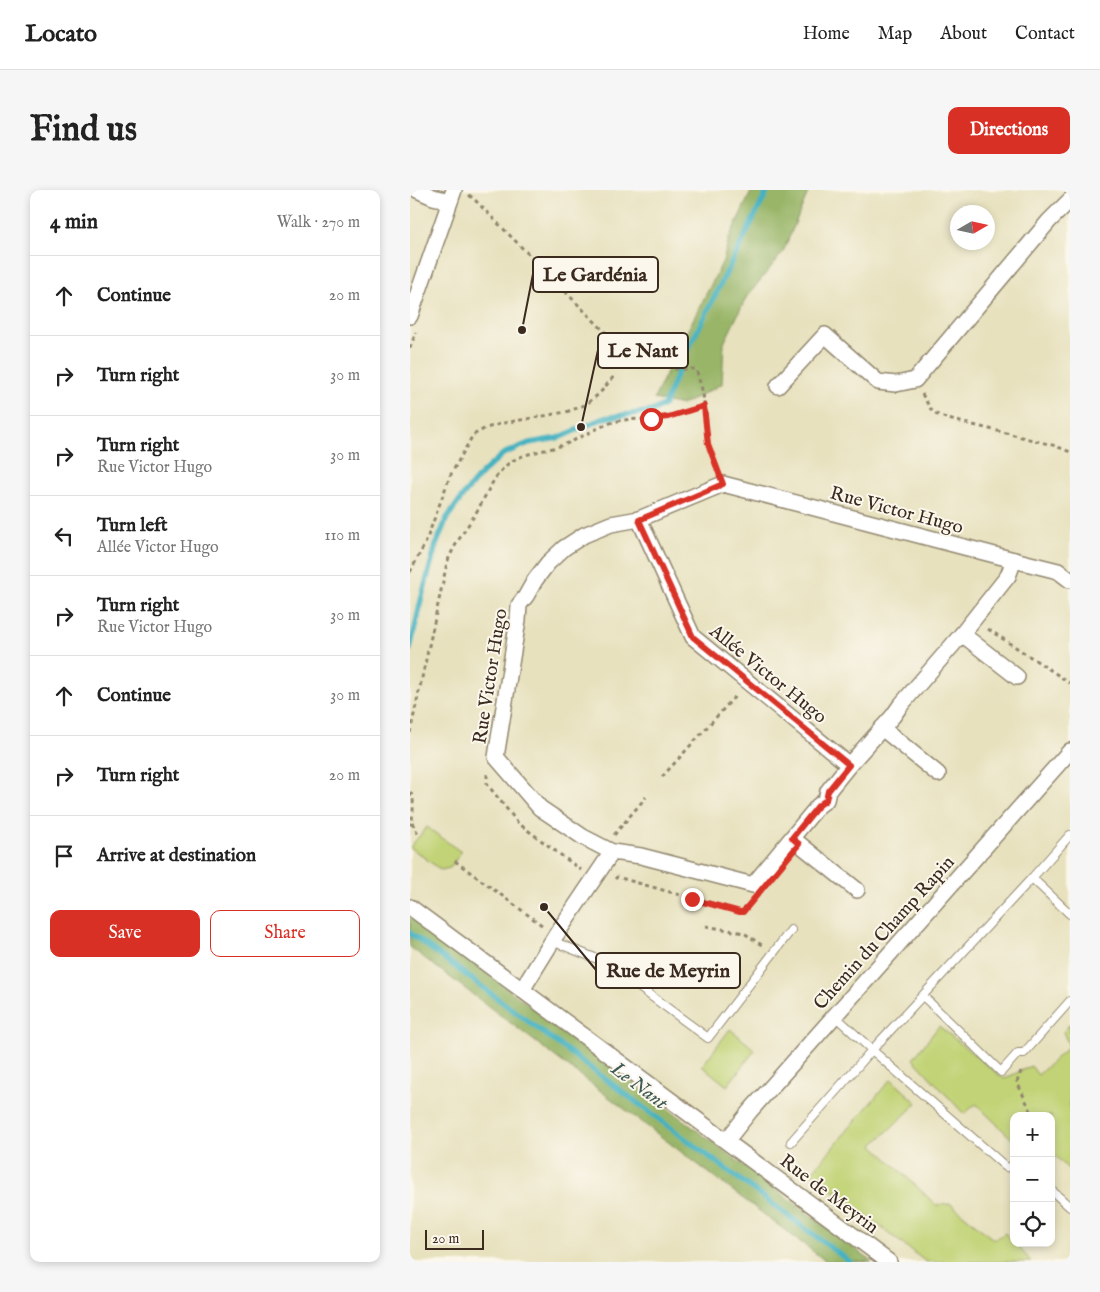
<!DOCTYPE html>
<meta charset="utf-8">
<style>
:root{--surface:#fff;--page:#f6f6f6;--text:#222;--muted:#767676;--line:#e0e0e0;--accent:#d93025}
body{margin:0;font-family:"IM FELL English",serif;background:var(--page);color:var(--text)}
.controls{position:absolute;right:15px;bottom:15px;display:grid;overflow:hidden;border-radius:10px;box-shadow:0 2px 8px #0003}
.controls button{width:45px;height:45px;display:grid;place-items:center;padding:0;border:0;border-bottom:1px solid var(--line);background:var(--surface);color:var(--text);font:25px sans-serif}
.compass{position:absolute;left:540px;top:15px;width:45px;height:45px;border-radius:50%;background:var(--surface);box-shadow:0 2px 8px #0003;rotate:81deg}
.scale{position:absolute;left:15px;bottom:12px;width:59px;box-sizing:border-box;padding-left:5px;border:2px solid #3b2a1e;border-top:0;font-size:14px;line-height:18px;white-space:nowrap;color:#3b2a1e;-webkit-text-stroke:4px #fbf7ec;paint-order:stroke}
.stop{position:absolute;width:15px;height:15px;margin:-11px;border:4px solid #d93025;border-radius:50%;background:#fff}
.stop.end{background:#d93025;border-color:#fff;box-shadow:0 1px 5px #0008}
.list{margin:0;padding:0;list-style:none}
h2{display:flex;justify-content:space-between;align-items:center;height:65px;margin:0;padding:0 20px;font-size:21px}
h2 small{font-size:16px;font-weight:400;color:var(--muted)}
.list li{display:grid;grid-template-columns:32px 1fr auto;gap:15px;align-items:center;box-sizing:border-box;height:80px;padding:0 20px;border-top:1px solid var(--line)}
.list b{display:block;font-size:19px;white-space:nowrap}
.list p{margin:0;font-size:16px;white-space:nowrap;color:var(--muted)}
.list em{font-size:16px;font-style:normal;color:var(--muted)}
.actions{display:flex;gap:10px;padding:15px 20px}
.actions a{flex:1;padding:11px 0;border:1px solid var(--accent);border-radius:10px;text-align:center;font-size:18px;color:var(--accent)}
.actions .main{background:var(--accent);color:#fff}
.icon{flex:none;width:28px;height:28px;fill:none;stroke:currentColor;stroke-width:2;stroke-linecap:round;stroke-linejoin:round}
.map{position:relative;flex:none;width:660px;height:1072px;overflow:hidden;border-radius:10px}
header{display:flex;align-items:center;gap:30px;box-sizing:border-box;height:70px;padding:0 25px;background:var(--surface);border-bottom:1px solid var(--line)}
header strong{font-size:24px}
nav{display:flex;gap:28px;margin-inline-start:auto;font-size:18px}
.intro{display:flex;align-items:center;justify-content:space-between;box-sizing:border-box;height:120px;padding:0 30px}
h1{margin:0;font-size:35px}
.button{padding:12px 22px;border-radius:10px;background:var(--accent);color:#fff;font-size:18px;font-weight:700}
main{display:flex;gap:30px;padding:0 30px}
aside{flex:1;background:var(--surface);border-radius:10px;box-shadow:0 2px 8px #0003}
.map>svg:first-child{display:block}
.green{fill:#c1d376;stroke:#7e7e4a}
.forest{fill:#98b567;stroke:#6a7042}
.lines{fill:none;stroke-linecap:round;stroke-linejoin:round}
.stream{stroke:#45b2c1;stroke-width:5.5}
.service-casing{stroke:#91866e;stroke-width:10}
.minor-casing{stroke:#91866e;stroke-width:18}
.path{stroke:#91866e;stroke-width:3;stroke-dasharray:4 4;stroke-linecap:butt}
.service{stroke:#fff;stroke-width:8}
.minor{stroke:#fff;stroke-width:15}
.route{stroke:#d93025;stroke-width:6}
.labels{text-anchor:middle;stroke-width:4;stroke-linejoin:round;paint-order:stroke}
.street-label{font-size:19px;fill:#3b2a1e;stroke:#fbf7ec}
.water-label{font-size:20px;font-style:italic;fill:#3e5a57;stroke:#fbf7ec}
.leader{fill:none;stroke:#3b2a1e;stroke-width:2}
.callout-dot{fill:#3b2a1e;stroke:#fbf7ec;stroke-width:2}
.callout{fill:#fbf7ec;stroke:#3b2a1e;stroke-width:2}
.callout-label{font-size:20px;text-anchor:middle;font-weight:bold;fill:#3b2a1e}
</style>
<header>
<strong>Locato</strong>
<nav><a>Home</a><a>Map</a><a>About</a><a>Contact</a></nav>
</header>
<div class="intro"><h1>Find us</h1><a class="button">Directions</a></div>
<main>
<aside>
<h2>4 min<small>Walk · 270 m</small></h2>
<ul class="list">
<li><svg class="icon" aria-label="ahead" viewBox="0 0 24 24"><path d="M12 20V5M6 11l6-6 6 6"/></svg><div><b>Continue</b></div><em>20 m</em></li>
<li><svg class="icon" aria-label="right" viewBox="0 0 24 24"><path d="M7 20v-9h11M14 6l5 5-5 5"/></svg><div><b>Turn right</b></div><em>30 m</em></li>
<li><svg class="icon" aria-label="right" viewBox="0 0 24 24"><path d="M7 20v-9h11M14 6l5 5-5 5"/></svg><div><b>Turn right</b><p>Rue Victor Hugo</p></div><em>30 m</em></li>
<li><svg class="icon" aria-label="left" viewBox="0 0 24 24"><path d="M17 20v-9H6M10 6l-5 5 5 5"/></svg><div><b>Turn left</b><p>Allée Victor Hugo</p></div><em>110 m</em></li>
<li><svg class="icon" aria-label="right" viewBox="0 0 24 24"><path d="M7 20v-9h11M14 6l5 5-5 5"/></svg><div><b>Turn right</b><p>Rue Victor Hugo</p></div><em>30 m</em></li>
<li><svg class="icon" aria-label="ahead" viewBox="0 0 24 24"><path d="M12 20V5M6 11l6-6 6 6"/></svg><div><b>Continue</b></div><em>30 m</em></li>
<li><svg class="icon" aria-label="right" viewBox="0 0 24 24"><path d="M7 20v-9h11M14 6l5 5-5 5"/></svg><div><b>Turn right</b></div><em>20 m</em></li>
<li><svg class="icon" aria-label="arrive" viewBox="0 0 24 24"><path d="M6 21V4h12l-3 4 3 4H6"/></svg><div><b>Arrive at destination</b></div></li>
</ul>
<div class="actions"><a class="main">Save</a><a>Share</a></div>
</aside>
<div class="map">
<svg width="660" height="1072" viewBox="0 0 660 1072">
<rect width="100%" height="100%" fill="#fbf7ec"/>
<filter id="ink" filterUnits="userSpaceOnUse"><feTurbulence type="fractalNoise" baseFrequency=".02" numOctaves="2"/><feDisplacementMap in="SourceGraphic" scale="10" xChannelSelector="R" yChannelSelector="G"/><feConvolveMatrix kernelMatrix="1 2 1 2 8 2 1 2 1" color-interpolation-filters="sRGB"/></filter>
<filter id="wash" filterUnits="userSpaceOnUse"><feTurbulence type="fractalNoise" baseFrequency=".0096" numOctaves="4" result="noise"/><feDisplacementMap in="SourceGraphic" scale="20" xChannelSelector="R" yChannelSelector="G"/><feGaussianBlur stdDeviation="1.12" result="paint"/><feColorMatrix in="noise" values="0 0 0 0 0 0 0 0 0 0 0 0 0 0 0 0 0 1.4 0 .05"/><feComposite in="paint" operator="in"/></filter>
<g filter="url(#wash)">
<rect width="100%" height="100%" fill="#e7e1be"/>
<g class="green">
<path d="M 17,637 L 51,662 L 40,678 L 31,680 L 0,657 Z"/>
<path d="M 660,834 L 660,981 L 641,961 L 641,926 L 604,926 L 604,951 L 566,914 L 554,924 L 503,869 L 529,836 L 594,889 L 621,876 L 628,885 L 659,856 L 653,842 Z"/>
<path d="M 320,839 L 345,860 L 317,896 L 292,876 Z"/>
<path d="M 481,889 L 507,913 L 463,955 L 526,1015 L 541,1014 L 584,1050 L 595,1043 L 622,1072 L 516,1072 L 401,983 Z"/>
</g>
<g class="forest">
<path d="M 342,0 L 399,0 L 373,62 L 336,108 L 314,153 L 312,194 L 272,215 L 244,209 L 264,167 L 313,71 L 319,48 Z"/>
<path d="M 0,725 L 80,786 L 416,1037 L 462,1072 L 417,1072 L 0,757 Z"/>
</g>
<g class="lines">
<g class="stream">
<path d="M 0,459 L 11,410 L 26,355 L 37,328 L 55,303 L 72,283 L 93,264 L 119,253 L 148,248 L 194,228 L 242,221 L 254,215 L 273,169 L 358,0"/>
<path d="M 0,743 L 440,1072"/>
</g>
</g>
</g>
<g filter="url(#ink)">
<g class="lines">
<g class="service-casing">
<g id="service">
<path d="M 622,688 L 660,724"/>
<path d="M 142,751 L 195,772 L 298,848 L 381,740"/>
<path d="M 513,806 L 591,882 L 608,863 L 614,863 L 660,811"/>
<path d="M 425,826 L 462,860 L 596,977 L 604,978"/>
<path d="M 381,952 L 462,860 L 622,688 L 660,645"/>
<path d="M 641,1000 L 660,1017"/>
</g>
</g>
<g class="minor-casing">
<g id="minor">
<path d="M 7,0 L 23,7 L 40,11"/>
<path d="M 0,126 L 44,0"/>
<path d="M 368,196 L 415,145 L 468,192 L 486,194 L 505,190 L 639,31 L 660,10"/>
<path d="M 229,329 L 283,447 L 439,575"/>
<path d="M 552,444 L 607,487"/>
<path d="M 472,538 L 528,584"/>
<path d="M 382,648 L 447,700"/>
<path d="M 202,662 L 173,647 L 130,618 L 86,567 L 108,430 L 109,415 L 116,406 L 125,390 L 138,373 L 154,358 L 174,345 L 201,334 L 229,329 L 313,294 L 604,370"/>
<path d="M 0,717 C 159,836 320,953 479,1072"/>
<path d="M 112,800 L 146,745 L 202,662 L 231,666 L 343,695 L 408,616 L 416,610 L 418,601 L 439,575 L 483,526 L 490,516 L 552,444 L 598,386 L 604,370 L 648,381 L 660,390"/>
<path d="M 317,950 L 340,921 L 660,561"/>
</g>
</g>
<g class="path">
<path d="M 59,5 L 64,9 L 198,145 L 258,176 L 265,179 L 286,179 L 293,203 L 298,254 L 307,278"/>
<path d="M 0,158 L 6,142"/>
<path d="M 512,204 L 523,223 L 538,229 L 596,243 L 646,256 L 660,262"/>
<path d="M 0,382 L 15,354 L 40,286 L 63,245 L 76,238 L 94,233 L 156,222 L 175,215 L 189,204 L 205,185"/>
<path d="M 578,439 L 660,493"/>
<path d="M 0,543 L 37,373 C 44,354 57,338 67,321 C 77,304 85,282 102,271 C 117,262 136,261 153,255 C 170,249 186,237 204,232 C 217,228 230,230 242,229 C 260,227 277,221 294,217"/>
<path d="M 77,584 L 77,594 L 108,633 L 171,680"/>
<path d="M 252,587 L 327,504"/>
<path d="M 0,602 C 6,610 2,623 2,633 L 0,635"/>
<path d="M 2,633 L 9,646"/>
<path d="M 204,645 L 236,607"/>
<path d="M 45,671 L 133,736"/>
<path d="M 205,689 L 207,687 L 330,722 L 341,712"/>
<path d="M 296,736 L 334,743 L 353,756"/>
<path d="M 611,881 L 607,892 L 623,926"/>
</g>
<use href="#service" class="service"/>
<use href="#minor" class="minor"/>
</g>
</g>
<g class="lines" filter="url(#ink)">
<path class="route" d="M 241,229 L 258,227 L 294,216 L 298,254 L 313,294 L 229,330 L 283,447 L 439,575 L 418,601 L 416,610 L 408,616 L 382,648 L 389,654 L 333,722 L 330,722 L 282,709"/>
</g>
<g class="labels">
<g class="street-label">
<text transform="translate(487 319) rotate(15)" y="7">Rue Victor Hugo</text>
<text transform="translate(359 483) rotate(39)" y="7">Allée Victor Hugo</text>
<text transform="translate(79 486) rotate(-81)" y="7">Rue Victor Hugo</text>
<text transform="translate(473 742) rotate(-48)" y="7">Chemin du Champ Rapin</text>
<text transform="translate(420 1003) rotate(37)" y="7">Rue de Meyrin</text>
</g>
<g class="water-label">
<text transform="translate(230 895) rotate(37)" y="7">Le Nant</text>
</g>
</g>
<path class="leader" d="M112 140L123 84M171 237L188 160M134 717L186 780"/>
<g class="callout-dot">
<circle cx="112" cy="140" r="5"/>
<circle cx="171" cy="237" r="5"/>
<circle cx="134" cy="717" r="5"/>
</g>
<g class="callout">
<rect x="123" y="67" width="125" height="35" rx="5"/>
<rect x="188" y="143" width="90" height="35" rx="5"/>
<rect x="186" y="763" width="144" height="35" rx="5"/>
</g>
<g class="callout-label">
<text x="185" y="91">Le Gardénia</text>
<text x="233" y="167">Le Nant</text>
<text x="258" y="787">Rue de Meyrin</text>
</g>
</svg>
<div class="controls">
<button>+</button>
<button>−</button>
<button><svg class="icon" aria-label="locate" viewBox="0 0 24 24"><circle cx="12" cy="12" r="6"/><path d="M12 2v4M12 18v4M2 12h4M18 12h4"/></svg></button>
</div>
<svg class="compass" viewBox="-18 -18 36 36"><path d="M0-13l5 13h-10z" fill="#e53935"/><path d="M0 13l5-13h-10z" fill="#767676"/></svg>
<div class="scale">20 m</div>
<div class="stop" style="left:241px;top:229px"></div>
<div class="stop end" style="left:282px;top:709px"></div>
</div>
</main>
